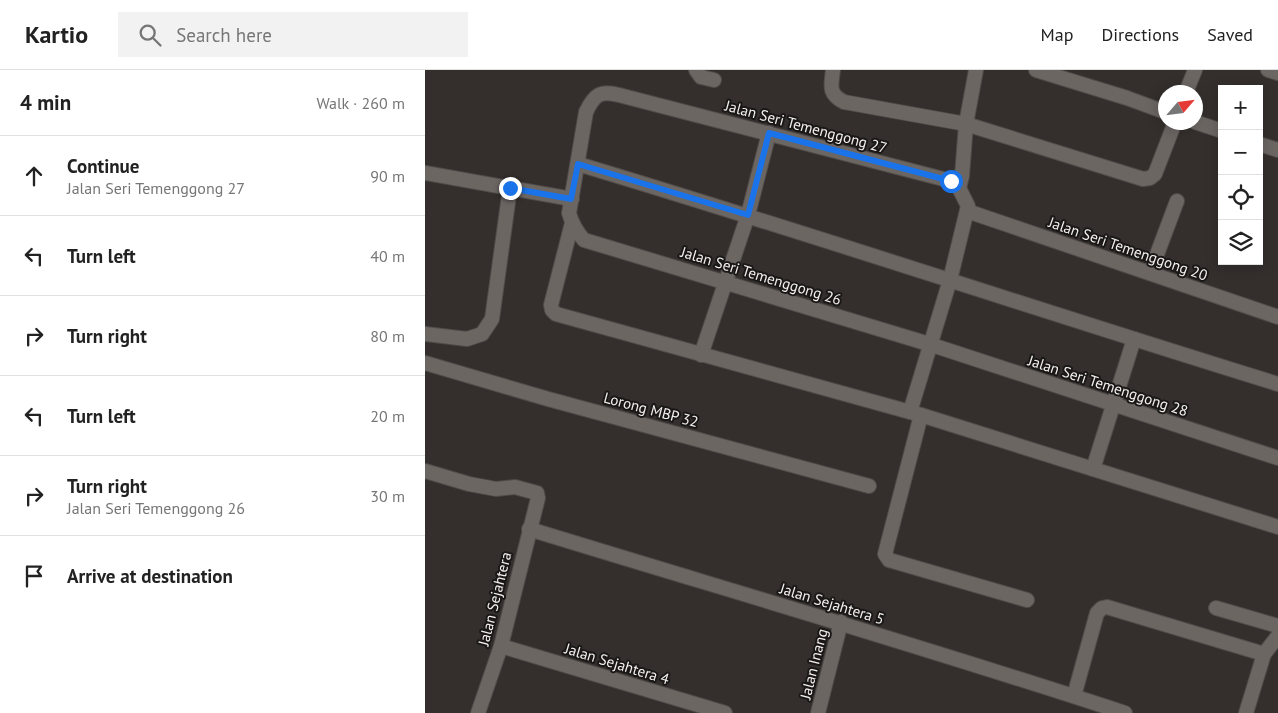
<!DOCTYPE html>
<meta charset="utf-8">
<style>
:root{--surface:#fff;--page:#f2f2f2;--text:#222;--muted:#767676;--line:#e0e0e0}
body{margin:0;font-family:"PT Sans",sans-serif;background:var(--page);color:var(--text)}
.controls{position:absolute;right:15px;top:15px;display:grid;overflow:hidden;border-radius:0px;box-shadow:0 2px 12px #0003}
.controls button{width:45px;height:45px;display:grid;place-items:center;padding:0;border:0;border-bottom:1px solid var(--line);background:var(--surface);color:var(--text);font:25px sans-serif}
.compass{position:absolute;left:733px;top:15px;width:45px;height:45px;border-radius:50%;background:var(--surface);box-shadow:0 2px 12px #0003;rotate:62deg}
.stop{position:absolute;width:15px;height:15px;margin:-11px;border:4px solid #1a73e8;border-radius:50%;background:#fff}
.stop.end{background:#1a73e8;border-color:#fff;box-shadow:0 1px 5px #0008}
.list{margin:0;padding:0;list-style:none}
h2{display:flex;justify-content:space-between;align-items:center;height:65px;margin:0;padding:0 20px;font-size:21px}
h2 small{font-size:16px;font-weight:400;color:var(--muted)}
.list li{display:grid;grid-template-columns:32px 1fr auto;gap:15px;align-items:center;box-sizing:border-box;height:80px;padding:0 20px;border-top:1px solid var(--line)}
.list b{display:block;font-size:19px;white-space:nowrap}
.list p{margin:0;font-size:16px;white-space:nowrap;color:var(--muted)}
.list em{font-size:16px;font-style:normal;color:var(--muted)}
.icon{flex:none;width:28px;height:28px;fill:none;stroke:currentColor;stroke-width:2;stroke-linecap:round;stroke-linejoin:round}
.map{position:relative;flex:none;width:853px;height:643px;overflow:hidden}
header{display:flex;align-items:center;gap:30px;box-sizing:border-box;height:70px;padding:0 25px;background:var(--surface);border-bottom:1px solid var(--line)}
header strong{font-size:24px}
nav{display:flex;gap:28px;margin-inline-start:auto;font-size:18px}
.search{width:350px;height:45px;background:var(--page);display:flex;align-items:center;gap:12px;box-sizing:border-box;padding:0 18px;border-radius:0px;color:var(--muted);font-size:19px}
main{display:flex}
aside{flex:1;background:var(--surface)}
.map>svg:first-child{display:block}
.lines{fill:none;stroke-linecap:round;stroke-linejoin:round}
.minor-casing{stroke:#4f4b48;stroke-width:16}
.minor{stroke:#6c6663;stroke-width:14}
.route{stroke:#1a73e8;stroke-width:6}
.labels{text-anchor:middle;stroke-width:4;stroke-linejoin:round;paint-order:stroke}
.street-label{font-size:15px;fill:#f4f0ee;stroke:#1a1816}
</style>
<header>
<strong>Kartio</strong>
<div class="search"><svg class="icon" aria-label="search" viewBox="0 0 24 24"><circle cx="10" cy="10" r="6"/><path d="M15 15l6 6"/></svg>Search here</div>
<nav><a>Map</a><a>Directions</a><a>Saved</a></nav>
</header>
<main>
<aside>
<h2>4 min<small>Walk · 260 m</small></h2>
<ul class="list">
<li><svg class="icon" aria-label="ahead" viewBox="0 0 24 24"><path d="M12 20V5M6 11l6-6 6 6"/></svg><div><b>Continue</b><p>Jalan Seri Temenggong 27</p></div><em>90 m</em></li>
<li><svg class="icon" aria-label="left" viewBox="0 0 24 24"><path d="M17 20v-9H6M10 6l-5 5 5 5"/></svg><div><b>Turn left</b></div><em>40 m</em></li>
<li><svg class="icon" aria-label="right" viewBox="0 0 24 24"><path d="M7 20v-9h11M14 6l5 5-5 5"/></svg><div><b>Turn right</b></div><em>80 m</em></li>
<li><svg class="icon" aria-label="left" viewBox="0 0 24 24"><path d="M17 20v-9H6M10 6l-5 5 5 5"/></svg><div><b>Turn left</b></div><em>20 m</em></li>
<li><svg class="icon" aria-label="right" viewBox="0 0 24 24"><path d="M7 20v-9h11M14 6l5 5-5 5"/></svg><div><b>Turn right</b><p>Jalan Seri Temenggong 26</p></div><em>30 m</em></li>
<li><svg class="icon" aria-label="arrive" viewBox="0 0 24 24"><path d="M6 21V4h12l-3 4 3 4H6"/></svg><div><b>Arrive at destination</b></div></li>
</ul>
</aside>
<div class="map">
<svg width="853" height="643" viewBox="0 0 853 643">
<rect width="100%" height="100%" fill="#342f2c"/>
<g class="lines">
<g class="minor-casing">
<g id="minor">
<path d="M 271,0 L 276,7 L 289,10"/>
<path d="M 408,0 C 406,16 403,24 419,32 L 541,54 L 718,109 L 725,108 L 730,104 L 750,52"/>
<path d="M 611,0 L 702,28 L 740,42"/>
<path d="M 843,0 L 853,3"/>
<path d="M 761,22 L 770,0"/>
<path d="M 770,52 L 797,61"/>
<path d="M 834,74 L 853,80"/>
<path d="M 153,94 C 387,164 619,242 853,314"/>
<path d="M 0,103 L 147,129"/>
<path d="M 534,118 L 537,106 L 541,54 L 551,0"/>
<path d="M 542,141 L 853,247"/>
<path d="M 147,153 L 126,235 L 127,240 L 131,244 L 496,345 L 853,457"/>
<path d="M 725,203 L 752,131"/>
<path d="M 0,264 L 42,269 L 57,264 L 67,249 L 85,118"/>
<path d="M 276,285 L 323,145 L 344,63"/>
<path d="M 0,293 L 123,329 L 444,416"/>
<path d="M 485,342 L 525,210 L 543,136 L 534,118 L 526,111 L 194,25 C 175,20 169,25 161,42 L 144,143 C 147,154 151,161 159,170 L 504,274 L 853,388"/>
<path d="M 496,345 L 460,484 L 464,490 L 602,530"/>
<path d="M 668,399 L 709,269"/>
<path d="M 0,401 L 44,414 L 71,419 L 90,417 L 112,423 L 113,428 L 76,576 L 53,643"/>
<path d="M 104,459 C 303,520 503,578 700,643"/>
<path d="M 791,538 L 853,556"/>
<path d="M 76,576 L 300,643"/>
<path d="M 649,626 L 672,543 L 677,538 L 682,537 L 839,584"/>
<path d="M 393,643 L 416,552"/>
<path d="M 821,643 L 839,584 L 853,566"/>
</g>
</g>
<use href="#minor" class="minor"/>
</g>
<g class="lines">
<path class="route" d="M 85,118 L 146,129 L 153,94 L 323,145 L 344,63 L 526,111"/>
</g>
<g class="labels">
<g class="street-label">
<text transform="translate(381 57) rotate(15)" y="5">Jalan Seri Temenggong 27</text>
<text transform="translate(703 179) rotate(19)" y="5">Jalan Seri Temenggong 20</text>
<text transform="translate(336 206) rotate(17)" y="5">Jalan Seri Temenggong 26</text>
<text transform="translate(683 316) rotate(18)" y="5">Jalan Seri Temenggong 28</text>
<text transform="translate(226 340) rotate(15)" y="5">Lorong MBP 32</text>
<text transform="translate(70 529) rotate(-76)" y="5">Jalan Sejahtera</text>
<text transform="translate(407 534) rotate(17)" y="5">Jalan Sejahtera 5</text>
<text transform="translate(192 594) rotate(17)" y="5">Jalan Sejahtera 4</text>
<text transform="translate(389 594) rotate(-76)" y="5">Jalan Inang</text>
</g>
</g>
</svg>
<div class="controls">
<button>+</button>
<button>−</button>
<button><svg class="icon" aria-label="locate" viewBox="0 0 24 24"><circle cx="12" cy="12" r="6"/><path d="M12 2v4M12 18v4M2 12h4M18 12h4"/></svg></button>
<button><svg class="icon" aria-label="layers" viewBox="0 0 24 24"><path d="M12 4l9 5-9 5-9-5zM3 14l9 5 9-5"/></svg></button>
</div>
<svg class="compass" viewBox="-18 -18 36 36"><path d="M0-13l5 13h-10z" fill="#e53935"/><path d="M0 13l5-13h-10z" fill="#767676"/></svg>
<div class="stop" style="left:526px;top:111px"></div>
<div class="stop end" style="left:85px;top:118px"></div>
</div>
</main>
